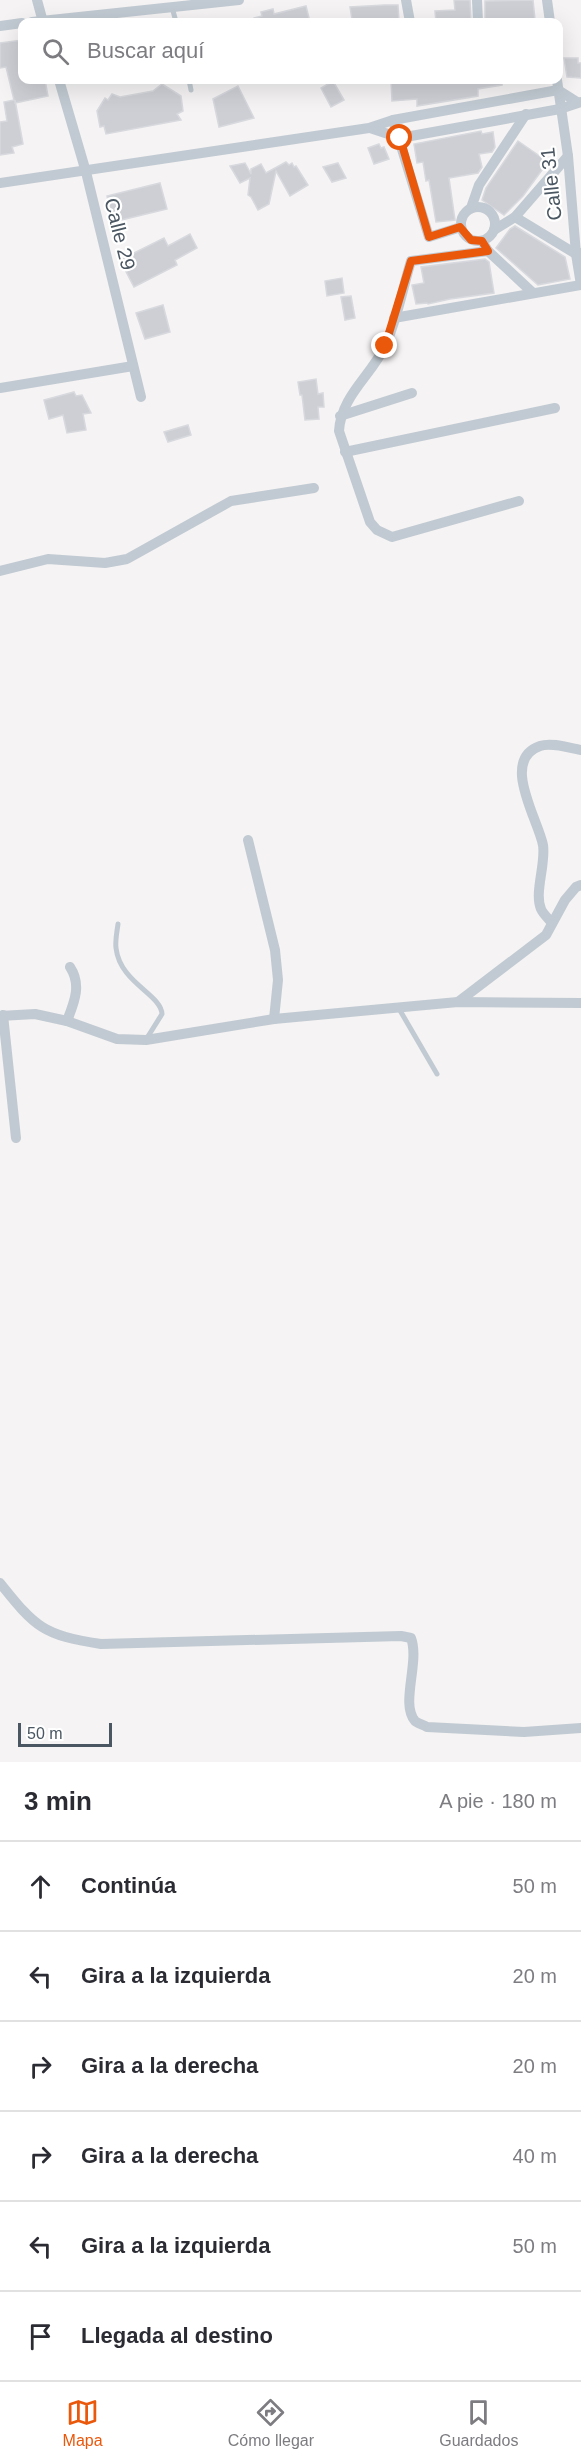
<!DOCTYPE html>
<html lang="es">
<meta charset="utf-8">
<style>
:root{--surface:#fff;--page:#f7f7f7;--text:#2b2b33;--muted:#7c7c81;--line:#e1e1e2;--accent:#ea580c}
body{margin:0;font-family:Helvetica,sans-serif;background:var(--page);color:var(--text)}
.scale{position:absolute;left:18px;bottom:15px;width:94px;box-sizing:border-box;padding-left:6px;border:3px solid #4a5661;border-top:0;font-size:16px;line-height:21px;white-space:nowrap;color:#4a5661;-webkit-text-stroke:4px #fff;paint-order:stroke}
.stop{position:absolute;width:18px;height:18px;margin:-14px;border:4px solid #ea580c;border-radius:50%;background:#fff}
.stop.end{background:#ea580c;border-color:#fff;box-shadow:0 2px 6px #0008}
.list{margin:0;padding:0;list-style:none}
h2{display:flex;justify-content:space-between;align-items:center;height:78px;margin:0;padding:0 24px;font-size:26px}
h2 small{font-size:20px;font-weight:400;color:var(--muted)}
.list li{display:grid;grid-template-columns:39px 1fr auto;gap:18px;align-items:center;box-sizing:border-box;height:90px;padding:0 24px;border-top:2px solid var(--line)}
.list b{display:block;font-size:22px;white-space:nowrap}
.list em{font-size:20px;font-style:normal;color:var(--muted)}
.icon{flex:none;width:33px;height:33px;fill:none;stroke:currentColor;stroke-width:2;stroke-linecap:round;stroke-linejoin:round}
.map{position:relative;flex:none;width:581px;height:1762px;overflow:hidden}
.search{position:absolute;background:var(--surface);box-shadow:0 6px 24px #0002;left:18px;right:18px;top:18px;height:66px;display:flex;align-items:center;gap:15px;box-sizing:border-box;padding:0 21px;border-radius:12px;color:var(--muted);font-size:22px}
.sheet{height:618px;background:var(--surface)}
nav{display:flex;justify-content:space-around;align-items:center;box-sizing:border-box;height:84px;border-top:2px solid var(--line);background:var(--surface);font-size:16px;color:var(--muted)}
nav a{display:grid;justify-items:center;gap:3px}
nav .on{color:var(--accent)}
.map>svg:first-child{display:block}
.building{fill:#cdcfd5;stroke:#d7d9de;stroke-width:1.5}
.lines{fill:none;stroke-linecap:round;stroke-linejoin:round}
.service{stroke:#c1cad2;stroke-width:5}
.minor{stroke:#c1cad2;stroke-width:10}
.route{stroke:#ea580c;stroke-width:8}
.labels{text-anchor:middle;stroke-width:4.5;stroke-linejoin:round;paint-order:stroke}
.street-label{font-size:20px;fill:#4a5661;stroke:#fff}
</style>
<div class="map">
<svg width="581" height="1762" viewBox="0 0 581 1762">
<rect width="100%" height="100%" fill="#f5f3f3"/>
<g class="building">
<path d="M 454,0 L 470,0 L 471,22 L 436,22 L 435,11 L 455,10 Z"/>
<path d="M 533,0 L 535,20 L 532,20 L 532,22 L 485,22 L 485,1 Z"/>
<path d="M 385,5 L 398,5 L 399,22 L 360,22 L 360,19 L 352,19 L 350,7 Z"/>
<path d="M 306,6 L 310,22 L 254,22 L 254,18 L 262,16 L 261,12 L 273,9 L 274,14 Z"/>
<path d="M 22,40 L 22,80 L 45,80 L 48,96 L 15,103 L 15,100 L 23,144 L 12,147 L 14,153 L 0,155 L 0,122 L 7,121 L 4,102 L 14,100 L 6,67 L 0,68 L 0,43 Z"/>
<path d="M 564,58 L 578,58 L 578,63 L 581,63 L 581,78 L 567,77 Z"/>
<path d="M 391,80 L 502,80 L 502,85 L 478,89 L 478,96 L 417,106 L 417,99 L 392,101 Z"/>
<path d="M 333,81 L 344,100 L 331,107 L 321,88 Z"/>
<path d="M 162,84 L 181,96 L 183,111 L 177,114 L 181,120 L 106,134 L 104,126 L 100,127 L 97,111 L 105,98 L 108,100 L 112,94 L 120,97 L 153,91 Z"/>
<path d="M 238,86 L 254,118 L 219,127 L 213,99 Z"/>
<path d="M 481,131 L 482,134 L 493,132 L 495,147 L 492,152 L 479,154 L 482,167 L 478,173 L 449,178 L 455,220 L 436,222 L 429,180 L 426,181 L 423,162 L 417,163 L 414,144 Z"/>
<path d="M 518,141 L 548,162 L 523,196 L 504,215 L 482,200 L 486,188 Z"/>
<path d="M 379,144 L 381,148 L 384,147 L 389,159 L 374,164 L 368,148 Z"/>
<path d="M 286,162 L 289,165 L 292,163 L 294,167 L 296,166 L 308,185 L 290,196 L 276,171 L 269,204 L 258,210 L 251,197 L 248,195 L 250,178 L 240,183 L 230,166 L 245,163 L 251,174 L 251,169 L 261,164 L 266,173 Z"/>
<path d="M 338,163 L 346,178 L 332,182 L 323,167 Z"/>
<path d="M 160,183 L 167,209 L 113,222 L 107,196 Z"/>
<path d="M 515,226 L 565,257 L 570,279 L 538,285 L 496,248 L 510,229 Z"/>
<path d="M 190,234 L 197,248 L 175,260 L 177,265 L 134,287 L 120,260 L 164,238 L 168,246 Z"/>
<path d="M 485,259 L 489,262 L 494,293 L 450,299 L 428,304 L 427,303 L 416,304 L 412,285 L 424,283 L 421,267 Z"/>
<path d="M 342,278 L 344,293 L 327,296 L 325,281 Z"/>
<path d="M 351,296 L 355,318 L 345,320 L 341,297 Z"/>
<path d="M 163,305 L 170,332 L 145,339 L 136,313 Z"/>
<path d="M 316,379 L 318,394 L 323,393 L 324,407 L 318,407 L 319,419 L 305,420 L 302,395 L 300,395 L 298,382 Z"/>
<path d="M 74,392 L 76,396 L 82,395 L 91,413 L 83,414 L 86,430 L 67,433 L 63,415 L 49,419 L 44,400 Z"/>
<path d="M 188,425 L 191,435 L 168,442 L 164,432 Z"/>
</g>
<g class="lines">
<g class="service">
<path d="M 172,7 L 176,22"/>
<path d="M 189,80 L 191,90"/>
<path d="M 118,924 C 117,932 115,940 116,948 C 120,983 161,994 162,1014 L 147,1038"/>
<path d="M 398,1007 L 437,1074"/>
</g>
<g class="minor">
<path d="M 37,0 L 43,22"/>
<path d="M 406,0 L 410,22"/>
<path d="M 477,0 L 478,22"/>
<path d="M 547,0 L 550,22"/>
<path d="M 32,22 L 239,0"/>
<path d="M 0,26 L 22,23"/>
<path d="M 59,80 L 86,172 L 141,397"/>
<path d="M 557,80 L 568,156 L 576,254 L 581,285"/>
<path d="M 393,120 L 429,237 L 461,227"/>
<path d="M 370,128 L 400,138 L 560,109 L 581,102"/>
<path d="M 0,183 L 369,128 L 393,120 L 558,90 L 577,102"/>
<circle cx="478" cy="224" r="17"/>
<path d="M 471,208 L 479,185 L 526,114"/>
<path d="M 515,217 L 576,254 L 581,253"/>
<path d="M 494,230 L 515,217 L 568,156"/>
<path d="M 482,241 L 488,251 L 411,261 C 403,287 397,321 385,346 C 371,376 341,396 339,431 L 370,522 L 377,530 L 392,537 L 519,501"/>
<path d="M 488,251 L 533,293"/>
<path d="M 394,318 L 581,285"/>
<path d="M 0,388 L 133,366"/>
<path d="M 340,416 L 412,393"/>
<path d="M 345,452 L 555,408"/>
<path d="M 0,571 L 48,559 L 105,563 L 127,559 L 231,501 L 314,488"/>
<path d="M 248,840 L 275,950 L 278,980 L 274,1019"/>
<path d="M 552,923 C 549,919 543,914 541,909 C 534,893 546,864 543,845 C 538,819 500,760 540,746 C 551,742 570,748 581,750"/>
<path d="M 458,1002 L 546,935 L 565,900 L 576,887 L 581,885"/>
<path d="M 3,1015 L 16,1138"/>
<path d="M 0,1016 L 35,1014 L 67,1021 L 117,1039 L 146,1040 L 274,1019 L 458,1002 L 581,1003"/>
<path d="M 67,1021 C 74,1003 82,985 70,967"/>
<path d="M 0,1583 C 36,1628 43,1635 101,1644 L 401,1636 L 411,1638 C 420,1662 400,1704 415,1721 C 417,1723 424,1725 427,1727 L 524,1732 L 581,1728"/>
</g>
</g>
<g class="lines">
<path class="route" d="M 385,346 L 411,261 L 488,251 L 482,241 L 471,240 L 460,227 L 429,237 L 400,138"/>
</g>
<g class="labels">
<g class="street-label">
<text transform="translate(551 184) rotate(-96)" y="7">Calle 31</text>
<text transform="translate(120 234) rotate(76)" y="7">Calle 29</text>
</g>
</g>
</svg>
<div class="scale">50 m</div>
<div class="stop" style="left:400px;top:138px"></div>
<div class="stop end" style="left:385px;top:346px"></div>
<div class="search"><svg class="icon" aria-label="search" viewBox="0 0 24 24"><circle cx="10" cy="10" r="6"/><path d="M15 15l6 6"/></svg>Buscar aquí</div>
</div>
<section class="sheet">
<h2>3 min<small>A pie · 180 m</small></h2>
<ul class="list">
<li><svg class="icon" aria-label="ahead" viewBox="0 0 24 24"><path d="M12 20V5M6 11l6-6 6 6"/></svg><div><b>Continúa</b></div><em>50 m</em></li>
<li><svg class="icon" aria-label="left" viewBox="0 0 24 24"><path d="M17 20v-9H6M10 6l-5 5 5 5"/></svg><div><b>Gira a la izquierda</b></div><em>20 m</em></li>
<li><svg class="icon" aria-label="right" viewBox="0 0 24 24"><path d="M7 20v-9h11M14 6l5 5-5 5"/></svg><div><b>Gira a la derecha</b></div><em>20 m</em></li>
<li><svg class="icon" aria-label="right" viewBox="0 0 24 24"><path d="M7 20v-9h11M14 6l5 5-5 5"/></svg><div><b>Gira a la derecha</b></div><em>40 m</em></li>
<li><svg class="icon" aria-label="left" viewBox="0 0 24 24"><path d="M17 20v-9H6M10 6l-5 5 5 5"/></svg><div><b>Gira a la izquierda</b></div><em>50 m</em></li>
<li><svg class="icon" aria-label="arrive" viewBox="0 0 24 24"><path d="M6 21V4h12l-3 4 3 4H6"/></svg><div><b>Llegada al destino</b></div></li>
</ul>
</section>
<nav>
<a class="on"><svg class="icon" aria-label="map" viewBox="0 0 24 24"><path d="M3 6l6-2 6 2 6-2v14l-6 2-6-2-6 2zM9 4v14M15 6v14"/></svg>Mapa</a>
<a><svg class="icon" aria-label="directions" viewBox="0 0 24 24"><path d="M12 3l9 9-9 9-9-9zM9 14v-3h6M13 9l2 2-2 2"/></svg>Cómo llegar</a>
<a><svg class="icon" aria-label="saved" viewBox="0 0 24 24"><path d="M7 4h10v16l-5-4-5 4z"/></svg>Guardados</a>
</nav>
